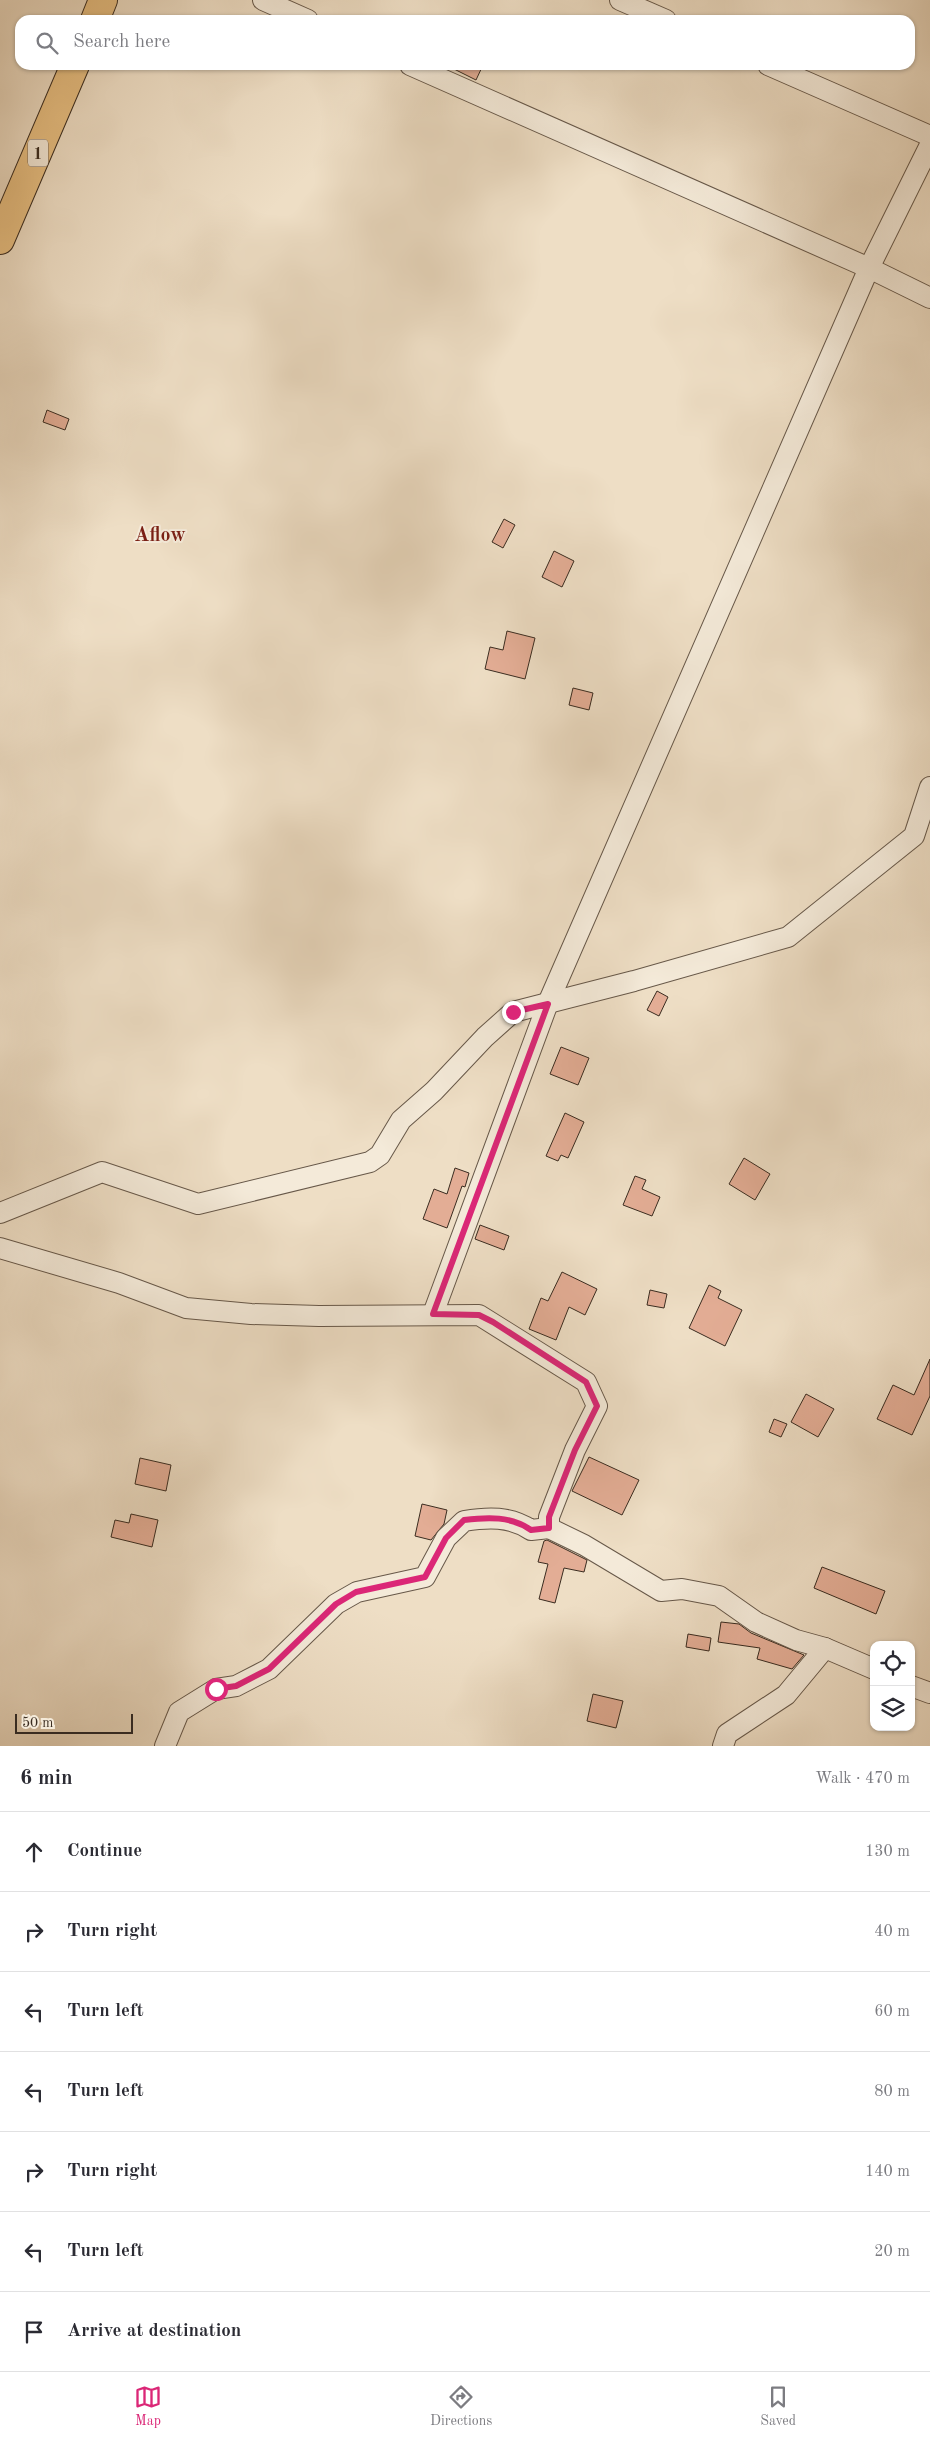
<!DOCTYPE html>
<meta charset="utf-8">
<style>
:root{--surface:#fff;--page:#f7f7f7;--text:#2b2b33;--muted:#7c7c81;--line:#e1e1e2;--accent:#db2777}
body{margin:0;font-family:"Old Standard TT",serif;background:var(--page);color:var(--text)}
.controls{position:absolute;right:15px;bottom:15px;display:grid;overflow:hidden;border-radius:10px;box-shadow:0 1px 4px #0004}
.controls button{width:45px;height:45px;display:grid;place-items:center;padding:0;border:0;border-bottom:1px solid var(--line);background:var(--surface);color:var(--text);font:25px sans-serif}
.scale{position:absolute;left:15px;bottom:12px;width:118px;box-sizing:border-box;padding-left:5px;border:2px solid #3a2c20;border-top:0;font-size:14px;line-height:18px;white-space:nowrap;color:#3a2c20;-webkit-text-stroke:4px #f4ead9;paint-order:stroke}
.stop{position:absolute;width:15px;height:15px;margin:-11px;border:4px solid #db2777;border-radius:50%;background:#fff}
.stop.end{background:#db2777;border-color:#fff;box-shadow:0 1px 5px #0008}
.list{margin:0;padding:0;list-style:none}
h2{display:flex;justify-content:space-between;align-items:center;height:65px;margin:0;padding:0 20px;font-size:21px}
h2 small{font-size:16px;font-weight:400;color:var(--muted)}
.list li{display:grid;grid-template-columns:32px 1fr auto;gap:15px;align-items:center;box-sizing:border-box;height:80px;padding:0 20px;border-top:1px solid var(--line)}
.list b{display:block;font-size:19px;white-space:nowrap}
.list em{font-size:16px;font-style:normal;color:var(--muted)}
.icon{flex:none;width:28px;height:28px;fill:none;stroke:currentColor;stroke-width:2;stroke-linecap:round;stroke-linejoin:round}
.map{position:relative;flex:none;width:930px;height:1746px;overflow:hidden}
.search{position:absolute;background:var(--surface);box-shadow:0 1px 4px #0004;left:15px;right:15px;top:15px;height:55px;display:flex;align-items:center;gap:12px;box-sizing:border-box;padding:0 18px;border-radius:15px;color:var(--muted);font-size:19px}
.sheet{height:625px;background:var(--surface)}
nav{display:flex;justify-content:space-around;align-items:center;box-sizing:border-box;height:70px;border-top:1px solid var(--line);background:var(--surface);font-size:14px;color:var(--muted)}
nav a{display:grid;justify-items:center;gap:2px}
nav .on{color:var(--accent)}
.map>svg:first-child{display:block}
.building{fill:#e3ad95;stroke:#3a2c20}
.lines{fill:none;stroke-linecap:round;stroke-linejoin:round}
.minor-casing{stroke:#675849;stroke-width:22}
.highway-casing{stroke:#3a2c20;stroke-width:30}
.minor{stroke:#f4ead9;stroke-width:20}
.highway{stroke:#e7bf82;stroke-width:28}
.route{stroke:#db2777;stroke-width:6}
.labels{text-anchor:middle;stroke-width:4;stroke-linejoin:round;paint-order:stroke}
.shield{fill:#f4ead9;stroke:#726558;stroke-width:1}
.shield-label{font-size:16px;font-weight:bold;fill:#3a2c20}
.quarter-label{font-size:20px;font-weight:bold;fill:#7a1f14;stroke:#f4ead9}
</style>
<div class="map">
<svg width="930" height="1746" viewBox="0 0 930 1746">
<rect width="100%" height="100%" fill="#eedec5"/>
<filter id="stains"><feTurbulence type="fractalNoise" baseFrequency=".004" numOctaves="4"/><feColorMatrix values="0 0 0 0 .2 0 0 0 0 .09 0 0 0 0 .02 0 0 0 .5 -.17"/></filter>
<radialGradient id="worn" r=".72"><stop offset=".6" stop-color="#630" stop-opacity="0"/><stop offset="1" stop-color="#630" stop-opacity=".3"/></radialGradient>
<g class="building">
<path d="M 446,65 L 483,65 L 476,80 Z"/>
<path d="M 47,410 L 69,419 L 65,430 L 43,422 Z"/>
<path d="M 504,519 L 515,525 L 503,548 L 492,542 Z"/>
<path d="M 554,551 L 574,561 L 562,587 L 542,577 Z"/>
<path d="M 507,631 L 535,638 L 525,679 L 485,669 L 490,647 L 503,650 Z"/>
<path d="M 573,688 L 593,693 L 589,710 L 569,705 Z"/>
<path d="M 657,991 L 668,997 L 659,1016 L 647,1010 Z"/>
<path d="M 561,1047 L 589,1058 L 578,1085 L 550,1074 Z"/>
<path d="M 565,1113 L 584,1122 L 568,1158 L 561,1155 L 558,1161 L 546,1156 Z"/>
<path d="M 744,1158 L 770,1174 L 755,1200 L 729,1184 Z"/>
<path d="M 455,1168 L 469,1173 L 465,1187 L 462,1186 L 447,1228 L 423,1219 L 434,1189 L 447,1194 Z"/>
<path d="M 635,1176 L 646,1180 L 642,1189 L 660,1197 L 652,1216 L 623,1205 Z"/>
<path d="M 480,1225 L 509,1236 L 504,1250 L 475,1239 Z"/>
<path d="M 562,1272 L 597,1289 L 585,1315 L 569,1307 L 556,1340 L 529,1329 L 541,1298 L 548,1301 Z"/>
<path d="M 709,1285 L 721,1291 L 718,1298 L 742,1310 L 725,1346 L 689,1328 Z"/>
<path d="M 650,1290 L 667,1294 L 664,1308 L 647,1305 Z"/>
<path d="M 930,1359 L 930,1396 L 912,1435 L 877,1419 L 893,1385 L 914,1395 Z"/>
<path d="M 806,1394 L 834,1409 L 818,1437 L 791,1422 Z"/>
<path d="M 774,1419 L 787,1424 L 781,1437 L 769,1432 Z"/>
<path d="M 589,1457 L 639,1480 L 622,1515 L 572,1491 Z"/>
<path d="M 140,1458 L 171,1465 L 166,1491 L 135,1484 Z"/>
<path d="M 422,1504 L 447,1510 L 444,1524 L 431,1540 L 415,1536 Z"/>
<path d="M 131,1514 L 158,1520 L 152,1547 L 111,1537 L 115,1520 L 129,1523 Z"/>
<path d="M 547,1540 L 587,1560 L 584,1572 L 564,1568 L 555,1603 L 539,1599 L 548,1564 L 538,1562 L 544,1541 Z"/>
<path d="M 822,1567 L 885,1591 L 876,1614 L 814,1588 Z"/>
<path d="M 721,1622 L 739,1624 L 751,1633 L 804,1655 L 792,1669 L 757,1659 L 760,1648 L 718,1642 Z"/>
<path d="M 688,1634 L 711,1638 L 709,1651 L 686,1647 Z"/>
<path d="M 593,1694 L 623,1701 L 616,1728 L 587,1721 Z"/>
</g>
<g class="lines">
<g class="minor-casing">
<g id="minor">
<path d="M 263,0 L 308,20"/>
<path d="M 620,0 L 666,20"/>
<path d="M 410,65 L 869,268 L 930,298"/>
<path d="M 768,65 L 930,136"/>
<path d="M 0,1213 L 102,1172 L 198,1204 L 370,1162 L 380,1155 L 401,1120 L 434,1091 L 485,1037 L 513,1012 L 634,981 L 788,937 L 914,836 L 930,787"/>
<path d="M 0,1248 L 119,1283 L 186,1308 L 251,1314 L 319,1316 L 479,1315 L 586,1382 L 597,1406 L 575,1450 L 549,1517 L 549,1528 L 584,1545 L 661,1591 L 682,1589 L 719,1596 L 756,1622 L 796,1640 L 825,1648 L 874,1669"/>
<path d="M 433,1314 L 548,1003 L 869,268 L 930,145"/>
<path d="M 911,1686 L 930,1693"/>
<path d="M 165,1746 L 179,1712 L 216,1689 L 236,1686 L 269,1669 L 336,1604 L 357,1592 L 425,1577 L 446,1538 L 464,1521 C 488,1517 510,1516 531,1530 L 549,1528"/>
<path d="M 723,1746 L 727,1734 L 786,1695 L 825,1648"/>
</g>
</g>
<g class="highway-casing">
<g id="highway">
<path d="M 95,20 L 103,0"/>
<path d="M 0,240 L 75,65"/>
</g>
</g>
<use href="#minor" class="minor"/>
<use href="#highway" class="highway"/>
</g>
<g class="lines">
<path class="route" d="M 216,1689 L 236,1686 L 269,1669 L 336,1604 L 356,1592 L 425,1577 L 446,1538 L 464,1520 C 488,1517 511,1516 531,1530 L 549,1528 L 549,1517 L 575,1450 L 597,1406 L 586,1382 L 493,1322 L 479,1315 L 433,1314 L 548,1004 L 513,1012"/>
</g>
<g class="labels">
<rect class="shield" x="28" y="139.5" width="20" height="27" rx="4"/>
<g class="shield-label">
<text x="38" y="159">1</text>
</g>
<g class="quarter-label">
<text x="160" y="541">Aflow</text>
</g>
</g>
<rect width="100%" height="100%" filter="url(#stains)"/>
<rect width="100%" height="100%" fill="url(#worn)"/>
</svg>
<div class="controls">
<button><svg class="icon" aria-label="locate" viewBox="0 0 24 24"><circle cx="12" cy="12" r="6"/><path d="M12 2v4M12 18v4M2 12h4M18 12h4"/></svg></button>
<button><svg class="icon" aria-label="layers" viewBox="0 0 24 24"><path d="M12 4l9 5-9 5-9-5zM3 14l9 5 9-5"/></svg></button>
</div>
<div class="scale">50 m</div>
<div class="stop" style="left:216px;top:1689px"></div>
<div class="stop end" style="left:513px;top:1012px"></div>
<div class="search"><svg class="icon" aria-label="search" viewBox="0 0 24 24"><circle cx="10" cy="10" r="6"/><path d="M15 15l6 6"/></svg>Search here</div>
</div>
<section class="sheet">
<h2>6 min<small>Walk · 470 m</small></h2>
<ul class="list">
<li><svg class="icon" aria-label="ahead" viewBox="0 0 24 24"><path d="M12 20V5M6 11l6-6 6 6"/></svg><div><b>Continue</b></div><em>130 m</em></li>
<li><svg class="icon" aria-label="right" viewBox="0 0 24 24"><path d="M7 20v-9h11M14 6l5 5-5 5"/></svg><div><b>Turn right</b></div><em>40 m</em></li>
<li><svg class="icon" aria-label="left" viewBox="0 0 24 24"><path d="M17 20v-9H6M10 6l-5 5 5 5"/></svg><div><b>Turn left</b></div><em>60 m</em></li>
<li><svg class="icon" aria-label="left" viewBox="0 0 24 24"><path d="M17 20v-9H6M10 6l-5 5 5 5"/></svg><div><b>Turn left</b></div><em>80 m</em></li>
<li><svg class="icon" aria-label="right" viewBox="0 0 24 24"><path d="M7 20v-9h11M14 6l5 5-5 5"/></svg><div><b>Turn right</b></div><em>140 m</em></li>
<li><svg class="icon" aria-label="left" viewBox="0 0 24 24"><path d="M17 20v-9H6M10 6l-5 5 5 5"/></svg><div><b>Turn left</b></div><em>20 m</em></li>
<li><svg class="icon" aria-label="arrive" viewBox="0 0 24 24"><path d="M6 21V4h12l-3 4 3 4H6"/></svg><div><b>Arrive at destination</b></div></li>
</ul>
</section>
<nav>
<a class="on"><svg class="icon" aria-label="map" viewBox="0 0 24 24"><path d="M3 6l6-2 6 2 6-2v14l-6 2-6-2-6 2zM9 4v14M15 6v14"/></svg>Map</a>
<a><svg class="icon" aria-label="directions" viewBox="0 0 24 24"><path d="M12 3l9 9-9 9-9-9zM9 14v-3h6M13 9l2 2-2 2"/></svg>Directions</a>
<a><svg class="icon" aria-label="saved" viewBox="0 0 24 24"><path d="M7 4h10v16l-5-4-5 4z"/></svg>Saved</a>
</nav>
